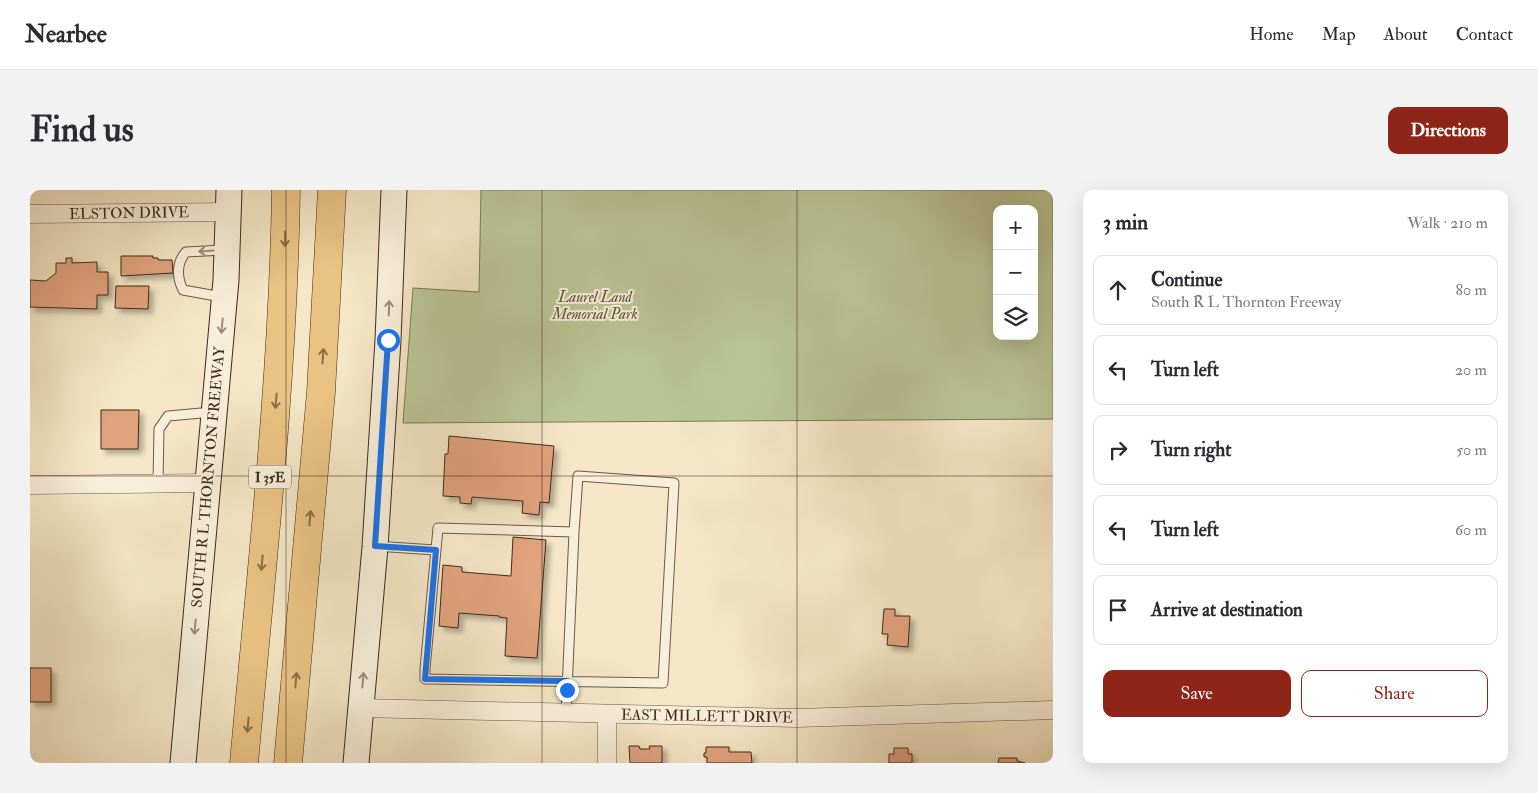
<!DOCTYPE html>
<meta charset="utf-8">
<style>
:root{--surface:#fff;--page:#f2f2f3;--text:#2b2b33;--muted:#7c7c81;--line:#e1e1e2;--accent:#8f2418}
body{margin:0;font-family:"IM FELL Double Pica",serif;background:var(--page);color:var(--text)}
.controls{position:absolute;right:15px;top:15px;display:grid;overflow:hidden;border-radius:10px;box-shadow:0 5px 20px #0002}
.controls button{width:45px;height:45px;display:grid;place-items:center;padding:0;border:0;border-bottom:1px solid var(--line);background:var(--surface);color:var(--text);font:25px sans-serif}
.stop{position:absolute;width:15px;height:15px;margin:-11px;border:4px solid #1a73e8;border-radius:50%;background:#fff}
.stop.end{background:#1a73e8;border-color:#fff;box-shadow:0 1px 5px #0008}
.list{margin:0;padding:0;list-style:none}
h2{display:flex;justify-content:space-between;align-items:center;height:65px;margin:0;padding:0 20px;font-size:21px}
h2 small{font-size:16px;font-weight:400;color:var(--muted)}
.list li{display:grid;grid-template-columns:32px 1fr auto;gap:15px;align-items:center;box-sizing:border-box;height:70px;margin:0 10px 10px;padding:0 10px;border:1px solid var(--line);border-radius:10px}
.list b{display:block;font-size:19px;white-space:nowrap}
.list p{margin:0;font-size:16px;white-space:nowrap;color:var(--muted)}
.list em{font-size:16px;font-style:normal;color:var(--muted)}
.actions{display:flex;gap:10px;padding:15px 20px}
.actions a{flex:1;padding:11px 0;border:1px solid var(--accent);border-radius:10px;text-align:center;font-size:18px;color:var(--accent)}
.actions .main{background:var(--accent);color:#fff}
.icon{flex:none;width:28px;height:28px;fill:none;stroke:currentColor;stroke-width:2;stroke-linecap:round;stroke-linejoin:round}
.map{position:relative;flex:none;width:1023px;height:573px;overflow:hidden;border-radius:10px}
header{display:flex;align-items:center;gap:30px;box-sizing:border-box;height:70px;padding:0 25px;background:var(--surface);border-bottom:1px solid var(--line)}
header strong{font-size:24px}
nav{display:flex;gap:28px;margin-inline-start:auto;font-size:18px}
.intro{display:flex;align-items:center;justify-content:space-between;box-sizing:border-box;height:120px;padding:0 30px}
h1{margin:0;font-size:35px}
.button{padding:12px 22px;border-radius:10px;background:var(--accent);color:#fff;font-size:18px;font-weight:700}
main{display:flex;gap:30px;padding:0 30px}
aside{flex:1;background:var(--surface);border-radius:10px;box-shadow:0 5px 20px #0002}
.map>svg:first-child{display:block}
.green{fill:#bac596;stroke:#7c7858;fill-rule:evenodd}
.building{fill:#e1a27e;stroke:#3f2a1b;filter:url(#shadow)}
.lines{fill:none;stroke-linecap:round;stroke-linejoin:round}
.service-casing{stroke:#6c5946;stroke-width:11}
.minor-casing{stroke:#6c5946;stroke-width:19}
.secondary-casing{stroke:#3f2a1b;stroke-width:27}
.motorway-casing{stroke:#3f2a1b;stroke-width:29}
.service{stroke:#f8efda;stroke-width:9}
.minor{stroke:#f8efda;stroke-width:18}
.secondary{stroke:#f8efda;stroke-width:25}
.motorway{stroke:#eac383;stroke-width:28}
.oneway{stroke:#8c6f4a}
.oneway2{stroke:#9c8c7a}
.route{stroke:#1a73e8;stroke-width:6}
.grid{fill:none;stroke:#3f2a1b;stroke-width:1;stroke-opacity:0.55}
.labels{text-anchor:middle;stroke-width:4;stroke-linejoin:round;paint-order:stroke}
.shield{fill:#f8efda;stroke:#766554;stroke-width:1}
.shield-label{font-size:14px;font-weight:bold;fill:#3f2a1b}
.street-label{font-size:15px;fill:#3f2a1b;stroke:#f8efda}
.park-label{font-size:15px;font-style:italic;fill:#5e513a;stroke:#f8efda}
</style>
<header>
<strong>Nearbee</strong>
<nav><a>Home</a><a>Map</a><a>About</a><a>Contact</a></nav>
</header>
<div class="intro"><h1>Find us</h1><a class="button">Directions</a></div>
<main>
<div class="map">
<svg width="1023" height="573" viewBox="0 0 1023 573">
<defs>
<filter id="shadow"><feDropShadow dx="4.5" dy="4.5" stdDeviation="2.5" flood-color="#0004"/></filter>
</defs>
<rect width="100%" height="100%" fill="#f4e6c6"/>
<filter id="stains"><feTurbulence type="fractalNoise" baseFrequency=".004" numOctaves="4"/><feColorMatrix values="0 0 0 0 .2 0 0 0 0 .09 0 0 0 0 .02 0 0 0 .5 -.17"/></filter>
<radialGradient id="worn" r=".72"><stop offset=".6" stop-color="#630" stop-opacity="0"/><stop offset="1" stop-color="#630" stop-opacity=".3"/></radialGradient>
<path class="green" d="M 451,0 L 1023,0 L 1023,229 L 373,233 L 383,98 L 449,102 ZM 967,19 L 1004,19 L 1004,146 L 967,146 Z"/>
<g class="building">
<path d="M 91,66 L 123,66 L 123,68 L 128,68 L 128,70 L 142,70 L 143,83 L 91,86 Z"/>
<path d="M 36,68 L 42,68 L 42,73 L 67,72 L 67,82 L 78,82 L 78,105 L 67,105 L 67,119 L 0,117 L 0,90 L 16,91 L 26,83 L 26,73 L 36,73 Z"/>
<path d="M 86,96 L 119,96 L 118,119 L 85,118 Z"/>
<path d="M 71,220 L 109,220 L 108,259 L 71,259 Z"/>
<path d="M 419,246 L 524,256 L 519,313 L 510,312 L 509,325 L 492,323 L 493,311 L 442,307 L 441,314 L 430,313 L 430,307 L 413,306 L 415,264 L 418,264 Z"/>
<path d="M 483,347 L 516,350 L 507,468 L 475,466 L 477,428 L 469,427 L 469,426 L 429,423 L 428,438 L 409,436 L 413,375 L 432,377 L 432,382 L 481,386 Z"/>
<path d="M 854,419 L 865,419 L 865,426 L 880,426 L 878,457 L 857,455 L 858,444 L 852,444 Z"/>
<rect x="0" y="478" width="21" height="34"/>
<path d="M 599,556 L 609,556 L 610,559 L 620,559 L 619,556 L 632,556 L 632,573 L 600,573 Z"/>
<path d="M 676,557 L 699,557 L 699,562 L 721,562 L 722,573 L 677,573 L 677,567 L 674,567 L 674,563 L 676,563 Z"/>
<path d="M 864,558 L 878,558 L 878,564 L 882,564 L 882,573 L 859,573 L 859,564 L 864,564 Z"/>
<path d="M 969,568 L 987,568 L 987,571 L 995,573 L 968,573 Z"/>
</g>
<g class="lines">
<g class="service-casing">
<g id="service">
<path d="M 192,107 L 153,100 C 147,88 146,73 156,62 L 194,60"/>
<path d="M 128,293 L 129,239 L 138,226 L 183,222"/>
<path d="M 345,356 L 405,360"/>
<path d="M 536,523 L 544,342 L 408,338 L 395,479 L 395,489 L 633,493 L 644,293 L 548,286 L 544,342"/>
</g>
</g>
<g class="minor-casing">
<g id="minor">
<path d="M 0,24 L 199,22"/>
<path d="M 0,295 L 178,293"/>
<path d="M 331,518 L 768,528 L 1023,520"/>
<path d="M 577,573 L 577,524"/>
</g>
</g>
<g class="secondary-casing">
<g id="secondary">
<path d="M 153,573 L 196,90 L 199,0"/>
<path d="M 326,573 L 345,357 L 358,150 L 364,0"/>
</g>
</g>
<g class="motorway-casing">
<g id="motorway">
<path d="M 214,573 C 231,382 253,191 256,0"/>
<path d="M 258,573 L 291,202 L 302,0"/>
</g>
</g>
<use href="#service" class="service"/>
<use href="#minor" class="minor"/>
<use href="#secondary" class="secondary"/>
<use href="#motorway" class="motorway"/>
</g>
<defs><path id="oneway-shaft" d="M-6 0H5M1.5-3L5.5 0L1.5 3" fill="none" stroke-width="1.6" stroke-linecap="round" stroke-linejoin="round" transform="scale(1.25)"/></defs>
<g class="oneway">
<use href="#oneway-shaft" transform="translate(255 49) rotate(91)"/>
<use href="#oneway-shaft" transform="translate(293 166) rotate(-86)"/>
<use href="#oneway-shaft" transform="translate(246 211) rotate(95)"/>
<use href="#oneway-shaft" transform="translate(280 328) rotate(-85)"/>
<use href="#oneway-shaft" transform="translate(232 373) rotate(95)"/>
<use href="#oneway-shaft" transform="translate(266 490) rotate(-85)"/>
<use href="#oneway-shaft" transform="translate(218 535) rotate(95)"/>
</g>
<g class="oneway2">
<use href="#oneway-shaft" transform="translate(176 61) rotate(176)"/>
<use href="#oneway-shaft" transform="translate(359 118) rotate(-88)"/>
<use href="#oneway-shaft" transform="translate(192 136) rotate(95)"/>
<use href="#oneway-shaft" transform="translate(165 437) rotate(95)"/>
<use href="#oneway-shaft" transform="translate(333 490) rotate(-85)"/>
</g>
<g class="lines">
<path class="route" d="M 358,150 L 345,356 L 406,360 L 395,489 L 537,491 L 537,500"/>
</g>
<path class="grid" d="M 256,0 L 256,573M 512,0 L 512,573M 767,0 L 767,573M 0,286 L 1023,286"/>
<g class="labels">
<rect class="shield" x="219" y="275.5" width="42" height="23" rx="4"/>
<g class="shield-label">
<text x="240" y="292">I 35E</text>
</g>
<g class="street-label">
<text transform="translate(99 23) rotate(-1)" y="5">ELSTON DRIVE</text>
<text transform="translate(178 287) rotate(-85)" y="5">SOUTH R L THORNTON FREEWAY</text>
<text transform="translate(677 526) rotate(1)" y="5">EAST MILLETT DRIVE</text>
</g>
<g class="park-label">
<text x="565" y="112">Laurel Land<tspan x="565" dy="17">Memorial Park</tspan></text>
</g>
</g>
<rect width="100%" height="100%" filter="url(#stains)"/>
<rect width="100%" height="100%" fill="url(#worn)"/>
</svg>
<div class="controls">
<button>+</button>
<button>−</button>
<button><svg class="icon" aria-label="layers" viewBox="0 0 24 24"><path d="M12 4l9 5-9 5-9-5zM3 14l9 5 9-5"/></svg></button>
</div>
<div class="stop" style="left:358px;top:150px"></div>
<div class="stop end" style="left:537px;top:500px"></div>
</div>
<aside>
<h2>3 min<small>Walk · 210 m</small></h2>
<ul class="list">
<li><svg class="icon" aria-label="ahead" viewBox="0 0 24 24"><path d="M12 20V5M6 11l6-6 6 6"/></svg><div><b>Continue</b><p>South R L Thornton Freeway</p></div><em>80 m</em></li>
<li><svg class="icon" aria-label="left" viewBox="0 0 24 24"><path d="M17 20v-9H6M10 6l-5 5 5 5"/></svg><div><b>Turn left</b></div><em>20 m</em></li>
<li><svg class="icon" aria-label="right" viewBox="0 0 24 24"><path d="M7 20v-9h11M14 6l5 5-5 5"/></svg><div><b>Turn right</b></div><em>50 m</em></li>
<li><svg class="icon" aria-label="left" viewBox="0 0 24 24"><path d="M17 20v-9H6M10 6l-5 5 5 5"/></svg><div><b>Turn left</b></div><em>60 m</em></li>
<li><svg class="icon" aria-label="arrive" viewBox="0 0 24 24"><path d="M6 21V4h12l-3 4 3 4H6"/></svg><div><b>Arrive at destination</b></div></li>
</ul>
<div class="actions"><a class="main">Save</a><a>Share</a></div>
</aside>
</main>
